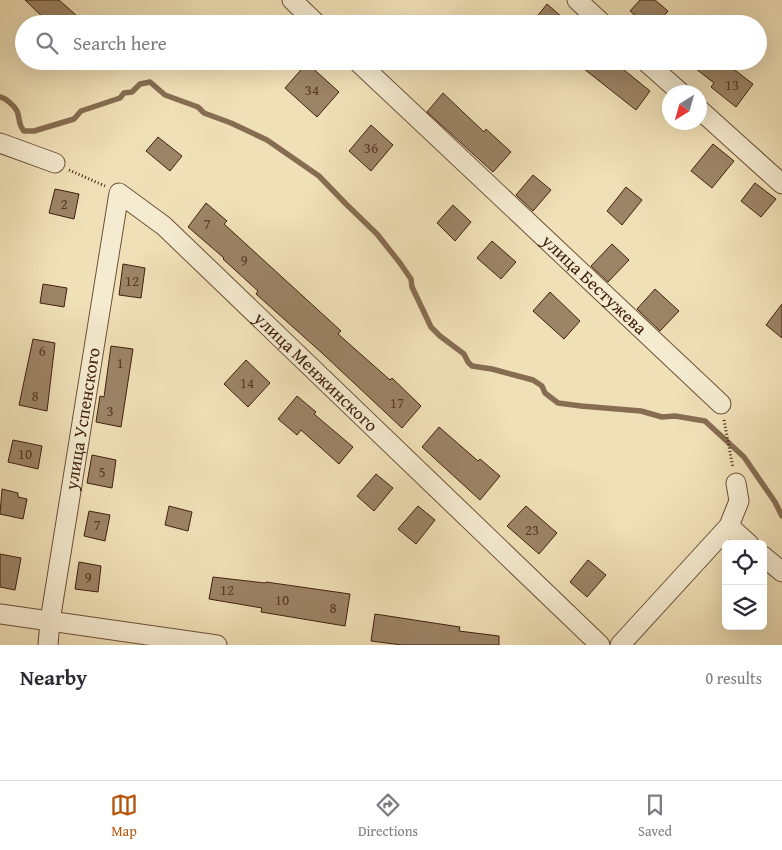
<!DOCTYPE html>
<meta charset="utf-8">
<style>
:root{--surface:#fff;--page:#f2f2f3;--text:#2b2b33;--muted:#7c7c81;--line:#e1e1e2;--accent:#b45309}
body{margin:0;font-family:"Gentium Book Plus",serif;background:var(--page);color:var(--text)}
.controls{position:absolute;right:15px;bottom:15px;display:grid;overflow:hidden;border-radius:8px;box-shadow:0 5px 20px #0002}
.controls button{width:45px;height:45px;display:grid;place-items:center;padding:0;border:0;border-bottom:1px solid var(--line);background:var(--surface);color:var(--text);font:25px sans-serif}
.compass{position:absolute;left:662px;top:85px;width:45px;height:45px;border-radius:50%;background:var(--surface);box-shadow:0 5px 20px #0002;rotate:217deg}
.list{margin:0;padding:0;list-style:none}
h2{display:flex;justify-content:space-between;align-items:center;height:65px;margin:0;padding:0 20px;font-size:21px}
h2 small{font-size:16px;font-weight:400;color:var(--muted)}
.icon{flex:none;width:28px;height:28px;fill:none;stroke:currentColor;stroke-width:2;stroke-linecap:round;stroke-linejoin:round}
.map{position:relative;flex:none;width:782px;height:645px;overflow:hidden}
.search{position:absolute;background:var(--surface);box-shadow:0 5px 20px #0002;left:15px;right:15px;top:15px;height:55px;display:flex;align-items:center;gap:12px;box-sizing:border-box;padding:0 18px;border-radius:28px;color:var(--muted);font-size:19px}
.sheet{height:135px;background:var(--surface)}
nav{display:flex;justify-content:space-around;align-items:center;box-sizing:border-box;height:70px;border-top:1px solid var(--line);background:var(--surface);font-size:14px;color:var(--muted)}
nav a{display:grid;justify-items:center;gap:2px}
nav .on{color:var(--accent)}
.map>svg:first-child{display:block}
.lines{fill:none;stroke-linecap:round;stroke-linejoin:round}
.stream{stroke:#866d51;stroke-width:5.5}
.building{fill:#9c8466;stroke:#41210e}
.minor-casing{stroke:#6d5138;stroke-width:21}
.path{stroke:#41210e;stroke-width:3;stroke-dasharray:1 2.5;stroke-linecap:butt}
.minor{stroke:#f5ebd0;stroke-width:19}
.labels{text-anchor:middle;stroke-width:4;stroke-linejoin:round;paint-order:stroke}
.number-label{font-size:15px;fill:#583a24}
.street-label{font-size:18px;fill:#41210e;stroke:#f5ebd0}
</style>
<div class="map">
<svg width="782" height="645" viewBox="0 0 782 645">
<rect width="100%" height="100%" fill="#f0e0b7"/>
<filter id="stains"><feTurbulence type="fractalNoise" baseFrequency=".004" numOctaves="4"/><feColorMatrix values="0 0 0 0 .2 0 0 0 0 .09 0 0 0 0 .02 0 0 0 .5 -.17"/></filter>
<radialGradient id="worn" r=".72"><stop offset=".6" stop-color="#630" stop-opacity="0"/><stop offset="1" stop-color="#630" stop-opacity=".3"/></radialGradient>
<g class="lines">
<path class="stream" d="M 0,97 C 5,98 14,105 17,111 C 20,118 18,125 24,131 L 34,131 L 74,119 L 81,111 L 120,98 L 124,93 L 132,92 L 140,84 L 150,82 L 165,95 L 198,107 L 204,113 L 231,123 L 267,140 L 319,176 L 346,204 L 377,234 L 400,263 L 411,279 L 412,287 L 431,327 L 440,336 L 464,354 L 468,362 L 472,366 L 492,369 L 533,380 L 542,386 L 545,393 L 558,403 L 581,406 L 641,411 L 662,417 L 675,416 L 705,421 L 744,457 L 775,502 L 782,516"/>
</g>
<g class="building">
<path d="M 25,0 L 59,0 L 86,24 L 50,24 Z"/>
<path d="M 640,0 L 655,0 L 668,11 L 657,24 L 645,24 L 630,11 Z"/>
<path d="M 547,4 L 570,24 L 531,24 Z"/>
<path d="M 574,61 L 613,61 L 650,91 L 636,110 Z"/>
<path d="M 686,61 L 723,61 L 753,84 L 736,107 L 711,87 L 714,83 Z"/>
<path d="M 307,63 L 339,92 L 317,117 L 285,88 Z"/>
<path d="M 443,93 L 484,132 L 486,129 L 511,152 L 493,172 L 427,112 Z"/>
<path d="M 371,125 L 393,145 L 371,171 L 349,151 Z"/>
<path d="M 158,137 L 182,156 L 170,171 L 146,151 Z"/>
<path d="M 713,144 L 734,161 L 712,188 L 691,171 Z"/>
<path d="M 533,175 L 551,190 L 533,211 L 516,195 Z"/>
<path d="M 755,183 L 776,199 L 761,217 L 741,201 Z"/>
<path d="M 626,187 L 642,200 L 622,225 L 607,211 Z"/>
<path d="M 55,189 L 79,194 L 74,219 L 49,213 Z"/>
<path d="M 206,203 L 227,221 L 224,224 L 341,331 L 338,334 L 390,380 L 392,378 L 421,406 L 402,428 L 322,353 L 256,294 L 258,291 L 223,259 L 224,258 L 188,227 Z"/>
<path d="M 453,205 L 471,222 L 455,241 L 437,223 Z"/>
<path d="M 492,241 L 516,262 L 501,279 L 477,258 Z"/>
<path d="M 612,244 L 629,260 L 608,282 L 591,266 Z"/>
<path d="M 123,264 L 145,268 L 141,298 L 119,295 Z"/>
<path d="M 43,284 L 67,288 L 64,307 L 40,303 Z"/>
<path d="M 655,289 L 679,311 L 660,331 L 637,309 Z"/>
<path d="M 550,292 L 580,321 L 564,339 L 533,311 Z"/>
<path d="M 782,304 L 782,338 L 766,325 Z"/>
<path d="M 33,339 L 55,343 L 47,411 L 19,405 Z"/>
<path d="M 111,346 L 133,349 L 121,427 L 96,422 L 100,396 L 104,397 Z"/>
<path d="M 246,360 L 270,383 L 248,407 L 224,384 Z"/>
<path d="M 297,396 L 316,412 L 314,414 L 353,447 L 339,464 L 301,430 L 297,435 L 278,419 Z"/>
<path d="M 439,427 L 478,461 L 480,459 L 500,476 L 480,500 L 422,447 Z"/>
<path d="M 13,440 L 42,446 L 38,469 L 8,462 Z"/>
<path d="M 92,455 L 116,460 L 112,488 L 87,483 Z"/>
<path d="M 376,474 L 393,488 L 374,511 L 357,496 Z"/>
<path d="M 2,489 L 18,493 L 18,497 L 27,499 L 23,519 L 0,514 Z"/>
<path d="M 169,506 L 192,512 L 188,531 L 165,525 Z"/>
<path d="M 418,506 L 435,520 L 416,544 L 398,529 Z"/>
<path d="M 526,506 L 557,533 L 539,554 L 507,526 Z"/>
<path d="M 89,511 L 110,515 L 105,541 L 84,536 Z"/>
<path d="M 0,554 L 21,558 L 15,590 L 0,587 Z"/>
<path d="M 588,560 L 606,575 L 587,597 L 570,582 Z"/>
<path d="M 79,562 L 101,566 L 98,592 L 75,589 Z"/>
<path d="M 213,577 L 265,583 L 266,582 L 350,594 L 345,626 L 261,612 L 262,608 L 209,599 Z"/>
<path d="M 375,614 L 460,627 L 459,631 L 499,636 L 499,645 L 402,645 L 371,641 Z"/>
</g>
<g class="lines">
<g class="minor-casing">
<g id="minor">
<path d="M 292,0 L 317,24"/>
<path d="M 577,0 L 603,24"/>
<path id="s1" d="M 357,61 L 721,404"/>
<path d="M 645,61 L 680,92"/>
<path d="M 700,110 L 782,184"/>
<path d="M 0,143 L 55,163"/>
<path d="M 736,483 L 739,501 L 729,526 L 749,544"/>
<path d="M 763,556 L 782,572"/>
<path d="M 0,614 L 217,645"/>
<path id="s2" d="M 48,645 L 50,621 L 119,193 L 164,226 L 600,645"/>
<path d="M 620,645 L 729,526"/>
</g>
</g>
<g class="path">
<path d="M 69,170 L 105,186"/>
<path d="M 724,420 L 733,468"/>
</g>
<use href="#minor" class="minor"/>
</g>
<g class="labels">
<g class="number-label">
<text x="732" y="90">13</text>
<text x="312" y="95">34</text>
<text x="371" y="153">36</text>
<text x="64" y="209">2</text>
<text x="207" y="229">7</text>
<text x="244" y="265">9</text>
<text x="132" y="286">12</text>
<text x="42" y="356">6</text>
<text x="120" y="368">1</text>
<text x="247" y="388">14</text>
<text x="35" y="401">8</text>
<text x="397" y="408">17</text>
<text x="110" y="416">3</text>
<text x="25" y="459">10</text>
<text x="102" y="477">5</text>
<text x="97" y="530">7</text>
<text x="532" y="535">23</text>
<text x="88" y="582">9</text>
<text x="227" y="595">12</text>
<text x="282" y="605">10</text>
<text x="333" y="613">8</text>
</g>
<g class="street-label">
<text dy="6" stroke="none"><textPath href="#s1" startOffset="326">улица Бестужева</textPath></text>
<text dy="6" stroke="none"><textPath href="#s2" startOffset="724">улица Менжинского</textPath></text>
<text dy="6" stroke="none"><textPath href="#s2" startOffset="229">улица Успенского</textPath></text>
</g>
</g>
<rect width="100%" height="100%" filter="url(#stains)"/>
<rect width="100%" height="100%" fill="url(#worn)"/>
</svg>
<div class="controls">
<button><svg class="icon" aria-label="locate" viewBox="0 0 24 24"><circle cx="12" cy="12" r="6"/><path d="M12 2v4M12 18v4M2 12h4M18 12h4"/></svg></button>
<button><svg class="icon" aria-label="layers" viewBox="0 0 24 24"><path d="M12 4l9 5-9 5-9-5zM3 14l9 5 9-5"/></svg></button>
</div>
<svg class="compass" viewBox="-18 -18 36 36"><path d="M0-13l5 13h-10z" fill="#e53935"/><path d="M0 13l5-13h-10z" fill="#7c7c81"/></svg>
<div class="search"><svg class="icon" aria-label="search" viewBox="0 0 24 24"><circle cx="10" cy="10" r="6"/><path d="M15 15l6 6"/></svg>Search here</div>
</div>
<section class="sheet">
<h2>Nearby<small>0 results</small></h2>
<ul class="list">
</ul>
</section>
<nav>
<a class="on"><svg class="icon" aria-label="map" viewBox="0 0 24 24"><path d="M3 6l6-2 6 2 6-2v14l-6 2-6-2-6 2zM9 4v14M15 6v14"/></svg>Map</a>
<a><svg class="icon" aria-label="directions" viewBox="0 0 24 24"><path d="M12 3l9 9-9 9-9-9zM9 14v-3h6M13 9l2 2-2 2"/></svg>Directions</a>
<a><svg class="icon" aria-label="saved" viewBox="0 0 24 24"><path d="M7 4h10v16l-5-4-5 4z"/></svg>Saved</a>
</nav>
